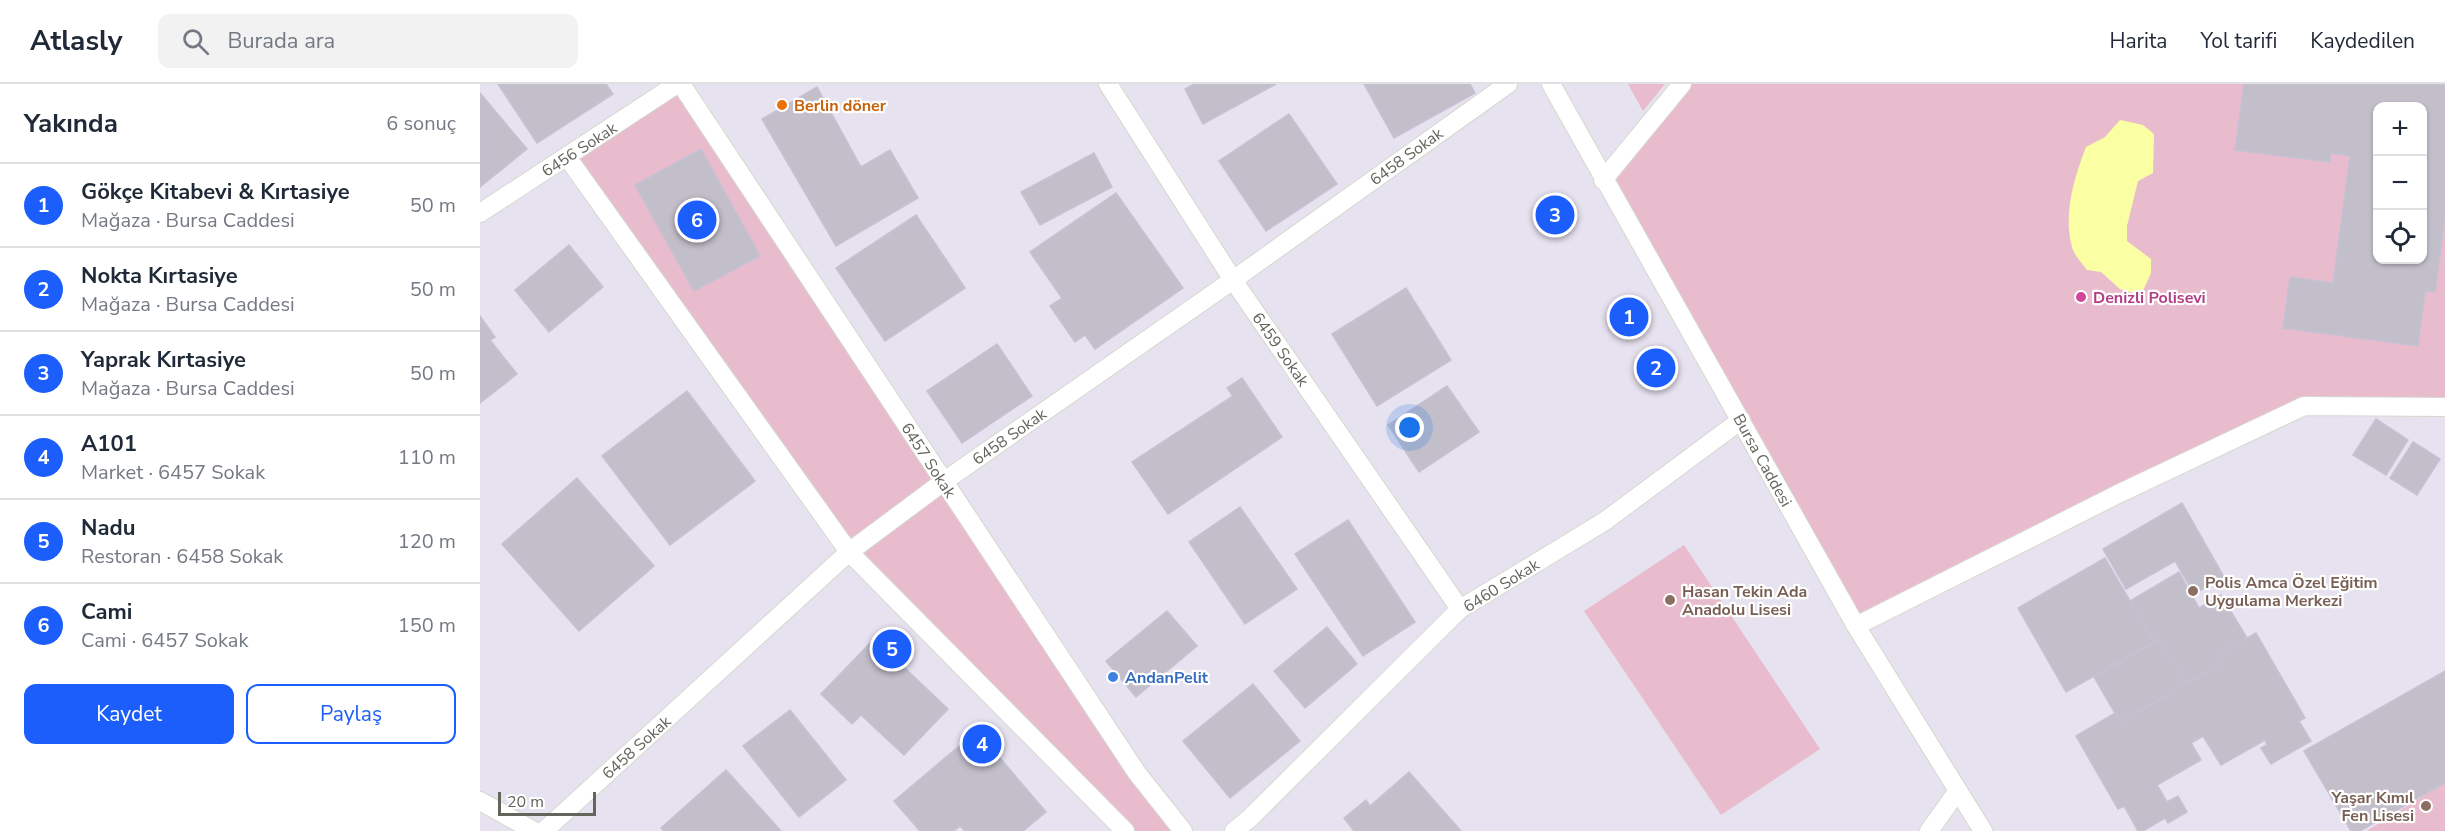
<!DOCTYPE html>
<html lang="tr">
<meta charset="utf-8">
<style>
:root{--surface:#fff;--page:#f2f2f3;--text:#1f2937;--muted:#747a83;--line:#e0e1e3;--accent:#1c5efb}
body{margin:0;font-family:"Nunito Sans",sans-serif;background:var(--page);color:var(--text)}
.controls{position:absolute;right:18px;top:18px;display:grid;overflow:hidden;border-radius:12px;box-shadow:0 2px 4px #0004}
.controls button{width:54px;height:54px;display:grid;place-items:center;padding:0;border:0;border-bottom:2px solid var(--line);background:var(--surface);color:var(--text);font:30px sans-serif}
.scale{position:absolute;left:18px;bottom:15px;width:98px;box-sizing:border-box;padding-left:6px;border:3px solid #63655b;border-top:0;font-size:16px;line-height:21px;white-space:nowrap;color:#63655b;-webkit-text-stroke:4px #fff;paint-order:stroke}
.you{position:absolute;left:930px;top:344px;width:21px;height:21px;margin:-15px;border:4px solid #fff;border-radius:50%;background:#1a73e8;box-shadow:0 0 0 9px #1a73e833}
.badge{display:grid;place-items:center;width:39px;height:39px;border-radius:50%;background:var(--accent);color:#fff;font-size:20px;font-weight:700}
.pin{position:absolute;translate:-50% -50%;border:3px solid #fff;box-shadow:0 2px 6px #0006}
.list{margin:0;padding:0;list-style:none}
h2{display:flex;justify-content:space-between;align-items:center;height:78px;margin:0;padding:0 24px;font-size:26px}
h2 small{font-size:20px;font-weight:400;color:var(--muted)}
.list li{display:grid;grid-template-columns:39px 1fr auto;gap:18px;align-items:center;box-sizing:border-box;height:84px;padding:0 24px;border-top:2px solid var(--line)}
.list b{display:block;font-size:22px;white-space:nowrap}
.list p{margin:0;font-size:20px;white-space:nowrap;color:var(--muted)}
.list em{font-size:20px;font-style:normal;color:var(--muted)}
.actions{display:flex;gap:12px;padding:18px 24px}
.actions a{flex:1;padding:14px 0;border:2px solid var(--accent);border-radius:12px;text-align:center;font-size:21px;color:var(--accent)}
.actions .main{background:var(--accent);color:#fff}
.icon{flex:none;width:33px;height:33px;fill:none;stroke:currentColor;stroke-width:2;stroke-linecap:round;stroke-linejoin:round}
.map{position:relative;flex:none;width:1965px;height:747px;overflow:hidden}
header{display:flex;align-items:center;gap:36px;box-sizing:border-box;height:84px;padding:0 30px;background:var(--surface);border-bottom:2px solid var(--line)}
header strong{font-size:28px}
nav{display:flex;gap:33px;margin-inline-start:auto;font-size:21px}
.search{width:420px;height:54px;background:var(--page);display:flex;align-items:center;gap:15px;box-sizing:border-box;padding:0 21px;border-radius:12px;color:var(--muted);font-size:22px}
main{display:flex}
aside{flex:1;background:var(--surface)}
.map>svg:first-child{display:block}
.green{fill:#e9bccd;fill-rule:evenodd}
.water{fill:#f9ffa2}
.building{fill:#c3bfca;stroke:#c6c0d4;stroke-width:1.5;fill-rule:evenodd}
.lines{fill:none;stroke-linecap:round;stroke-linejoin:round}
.street-casing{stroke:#d6d8d0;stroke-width:20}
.secondary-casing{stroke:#d5d7cd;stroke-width:20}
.street{stroke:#fff;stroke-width:18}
.secondary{stroke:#fff;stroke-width:18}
.food-dot{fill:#e8710a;stroke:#fff;stroke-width:2}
.hotel-dot{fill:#d1479c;stroke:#fff;stroke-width:2}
.education-dot{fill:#8d6e63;stroke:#fff;stroke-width:2}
.shop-dot{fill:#3f7fe0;stroke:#fff;stroke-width:2}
.labels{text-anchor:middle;stroke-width:4.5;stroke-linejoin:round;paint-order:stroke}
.food-label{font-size:16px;font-weight:bold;fill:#c56008;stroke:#fff;text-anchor:start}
.street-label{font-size:16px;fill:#63655b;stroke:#fff}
.hotel-label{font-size:16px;font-weight:bold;fill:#b23c85;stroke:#fff;text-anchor:start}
.education-label{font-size:16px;font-weight:bold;fill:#785e54;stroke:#fff;text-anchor:start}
.shop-label{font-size:16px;font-weight:bold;fill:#366cbe;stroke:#fff;text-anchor:start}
</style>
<header>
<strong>Atlasly</strong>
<div class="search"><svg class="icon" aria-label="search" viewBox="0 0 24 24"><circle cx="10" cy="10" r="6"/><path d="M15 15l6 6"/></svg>Burada ara</div>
<nav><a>Harita</a><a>Yol tarifi</a><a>Kaydedilen</a></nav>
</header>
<main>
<aside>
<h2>Yakında<small>6 sonuç</small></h2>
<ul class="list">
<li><span class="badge">1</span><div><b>Gökçe Kitabevi &amp; Kırtasiye</b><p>Mağaza · Bursa Caddesi</p></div><em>50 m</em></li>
<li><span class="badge">2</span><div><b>Nokta Kırtasiye</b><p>Mağaza · Bursa Caddesi</p></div><em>50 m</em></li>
<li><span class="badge">3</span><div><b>Yaprak Kırtasiye</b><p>Mağaza · Bursa Caddesi</p></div><em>50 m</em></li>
<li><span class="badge">4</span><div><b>A101</b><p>Market · 6457 Sokak</p></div><em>110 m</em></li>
<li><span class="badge">5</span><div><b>Nadu</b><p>Restoran · 6458 Sokak</p></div><em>120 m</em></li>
<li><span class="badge">6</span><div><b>Cami</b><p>Cami · 6457 Sokak</p></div><em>150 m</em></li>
</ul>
<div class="actions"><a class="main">Kaydet</a><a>Paylaş</a></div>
</aside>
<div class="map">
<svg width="1965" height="747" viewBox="0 0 1965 747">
<rect width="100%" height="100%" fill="#e7e2ef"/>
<g class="green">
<path d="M 197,0 L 705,747 L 646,747 L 369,468 L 87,73 Z"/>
<path d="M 1148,0 L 1185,0 L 1163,27 Z"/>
<path d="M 1209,0 L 1965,0 L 1965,323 L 1824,322 L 1376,542 L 1123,96 ZM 1898,22 L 1942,22 L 1942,176 L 1898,176 Z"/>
<path d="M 1204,461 L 1340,665 L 1241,731 L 1104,527 Z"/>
<path d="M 1965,699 L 1965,747 L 1889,747 L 1888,746 Z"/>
</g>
<path class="water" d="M 1640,36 L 1663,41 L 1674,50 L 1673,89 L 1658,97 L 1647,142 L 1647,157 L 1671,175 L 1671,189 L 1661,211 L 1640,205 L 1621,188 L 1607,186 C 1602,179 1594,171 1592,163 C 1583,130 1594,94 1606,63 L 1625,53 Z"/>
<g class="building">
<path d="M 18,0 L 126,0 L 133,10 L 57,59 Z"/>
<path d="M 714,0 L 796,0 L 723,40 L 705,5 Z"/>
<path d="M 884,0 L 990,0 L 995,9 L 914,54 Z"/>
<path d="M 1764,0 L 1965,0 L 1965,134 L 1955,208 L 1945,207 L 1938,262 L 1803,244 L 1810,193 L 1853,199 L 1870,72 L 1851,69 L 1850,78 L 1755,66 ZM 1898,22 L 1942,22 L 1942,176 L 1898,176 Z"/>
<path d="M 337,3 L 381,83 L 410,66 L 438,114 L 356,162 L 282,35 Z"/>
<path d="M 0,9 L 47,65 L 0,103 Z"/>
<path d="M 809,30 L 857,100 L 786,147 L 739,77 Z"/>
<path d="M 221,65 L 280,172 L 214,207 L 155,101 Z"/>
<path d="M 614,69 L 632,103 L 560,141 L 541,108 Z"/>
<path d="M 636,109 L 703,204 L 615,265 L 605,251 L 595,258 L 570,222 L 582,214 L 550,168 Z"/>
<path d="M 436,131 L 485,204 L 405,257 L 356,184 Z"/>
<path d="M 89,161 L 123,203 L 69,248 L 35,206 Z"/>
<path d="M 926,204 L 971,276 L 897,322 L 852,250 Z"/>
<path d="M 0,232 L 15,253 L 10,256 L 37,290 L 0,319 Z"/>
<path d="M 517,260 L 552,312 L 482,359 L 447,307 Z"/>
<path d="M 762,294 L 802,353 L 688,430 L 652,378 L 753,312 L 747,304 Z"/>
<path d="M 967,302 L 999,348 L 939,388 L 908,341 Z"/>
<path d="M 207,307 L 275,397 L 190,461 L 122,372 Z"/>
<path d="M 1896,335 L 1928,356 L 1906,391 L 1873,371 Z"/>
<path d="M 1933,358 L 1960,375 L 1937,411 L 1910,394 Z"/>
<path d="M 97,394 L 174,482 L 99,547 L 22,460 Z"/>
<path d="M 1702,419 L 1744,493 L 1714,510 L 1695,477 L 1646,505 L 1623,465 Z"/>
<path d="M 760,423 L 817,505 L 765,540 L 709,458 Z"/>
<path d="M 868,436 L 935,538 L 883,572 L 815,470 Z"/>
<path d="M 1625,474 L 1674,558 L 1586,608 L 1538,524 Z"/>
<path d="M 1699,488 L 1719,524 L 1741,511 L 1767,554 L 1736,571 L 1741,580 L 1706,600 L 1680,555 L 1674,558 L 1650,517 Z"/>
<path d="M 687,527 L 717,562 L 656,613 L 626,577 Z"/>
<path d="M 847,543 L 877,580 L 825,624 L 794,587 Z"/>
<path d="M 1776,549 L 1825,634 L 1819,637 L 1831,657 L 1791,680 L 1781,664 L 1787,661 L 1785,656 L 1741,681 L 1723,652 L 1711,659 L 1721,676 L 1677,701 L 1687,718 L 1698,712 L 1707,728 L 1688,739 L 1685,734 L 1663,747 L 1658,747 L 1644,722 L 1638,725 L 1596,652 L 1635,629 L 1640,638 L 1706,600 L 1741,580 L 1736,571 Z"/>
<path d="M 394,555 L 468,625 L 424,671 L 381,631 L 372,640 L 341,610 Z"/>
<path d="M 1680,555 L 1706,600 L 1640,638 L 1614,593 Z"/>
<path d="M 1965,587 L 1965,699 L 1880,747 L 1871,747 L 1824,667 Z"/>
<path d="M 773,600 L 820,657 L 750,714 L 703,657 Z"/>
<path d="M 310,626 L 366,696 L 319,733 L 263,662 Z"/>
<path d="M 497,647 L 566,728 L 543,747 L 485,747 L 480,742 L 474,747 L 440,747 L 414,717 Z"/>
<path d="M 246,686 L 301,747 L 184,747 L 181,744 Z"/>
<path d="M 929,688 L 981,747 L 874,747 L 864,734 L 886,716 L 890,722 Z"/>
</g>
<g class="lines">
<g class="street-casing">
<g id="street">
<path d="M 201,0 L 657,689 L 703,747"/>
<path d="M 628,0 L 753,196 L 980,525"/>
<path d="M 87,73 L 369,468 L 645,747"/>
<path d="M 1123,96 L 1202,0"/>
<path d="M 0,129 L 197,0"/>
<path d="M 1376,542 L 1638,410 L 1824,322 L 1965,323"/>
<path d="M 64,747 L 369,468 L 463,398 L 753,196 L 1028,0"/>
<path d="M 754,747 L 770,734 L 980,525 L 1125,437 L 1261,336"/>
<path d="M 1449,747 L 1477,708"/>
</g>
</g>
<g class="secondary-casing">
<g id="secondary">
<path d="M 1071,0 L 1376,542 L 1503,747"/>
<path d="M 0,717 L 54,747"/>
</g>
</g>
<use href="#street" class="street"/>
<use href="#secondary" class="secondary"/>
</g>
<circle class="food-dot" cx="302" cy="21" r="6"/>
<circle class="hotel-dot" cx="1601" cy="213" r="6"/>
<g class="education-dot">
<circle cx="1713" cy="507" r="6"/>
<circle cx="1190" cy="516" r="6"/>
<circle cx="1946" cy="722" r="6"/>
</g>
<circle class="shop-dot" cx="633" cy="593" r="6"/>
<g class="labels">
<g class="food-label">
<text x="314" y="27">Berlin döner</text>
</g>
<g class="street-label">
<text transform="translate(99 65) rotate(-33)" y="6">6456 Sokak</text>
<text transform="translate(926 72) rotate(-36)" y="6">6458 Sokak</text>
<text transform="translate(801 265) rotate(55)" y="6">6459 Sokak</text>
<text transform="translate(529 352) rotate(-35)" y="6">6458 Sokak</text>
<text transform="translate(449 376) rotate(57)" y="6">6457 Sokak</text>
<text transform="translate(1283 376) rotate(61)" y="6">Bursa Caddesi</text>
<text transform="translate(1021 501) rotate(-32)" y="6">6460 Sokak</text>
<text transform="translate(156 663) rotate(-42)" y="6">6458 Sokak</text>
</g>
<g class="hotel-label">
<text x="1613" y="219">Denizli Polisevi</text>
</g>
<g class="education-label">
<text x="1725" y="504">Polis Amca Özel Eğitim<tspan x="1725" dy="18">Uygulama Merkezi</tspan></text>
<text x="1202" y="513">Hasan Tekin Ada<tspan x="1202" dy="18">Anadolu Lisesi</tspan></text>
<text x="1934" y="719" text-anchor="end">Yaşar Kımıl<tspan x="1934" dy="18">Fen Lisesi</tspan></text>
</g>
<g class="shop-label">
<text x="645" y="599">AndanPelit</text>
</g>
</g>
</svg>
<div class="controls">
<button>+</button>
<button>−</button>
<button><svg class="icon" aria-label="locate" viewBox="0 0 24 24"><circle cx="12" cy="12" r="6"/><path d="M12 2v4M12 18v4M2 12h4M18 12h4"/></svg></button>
</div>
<div class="scale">20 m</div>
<div class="you"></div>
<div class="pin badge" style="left:1149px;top:233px">1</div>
<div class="pin badge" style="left:1176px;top:284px">2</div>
<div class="pin badge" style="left:1075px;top:131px">3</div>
<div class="pin badge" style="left:502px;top:660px">4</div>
<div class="pin badge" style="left:412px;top:565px">5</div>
<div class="pin badge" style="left:217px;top:136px">6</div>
</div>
</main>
